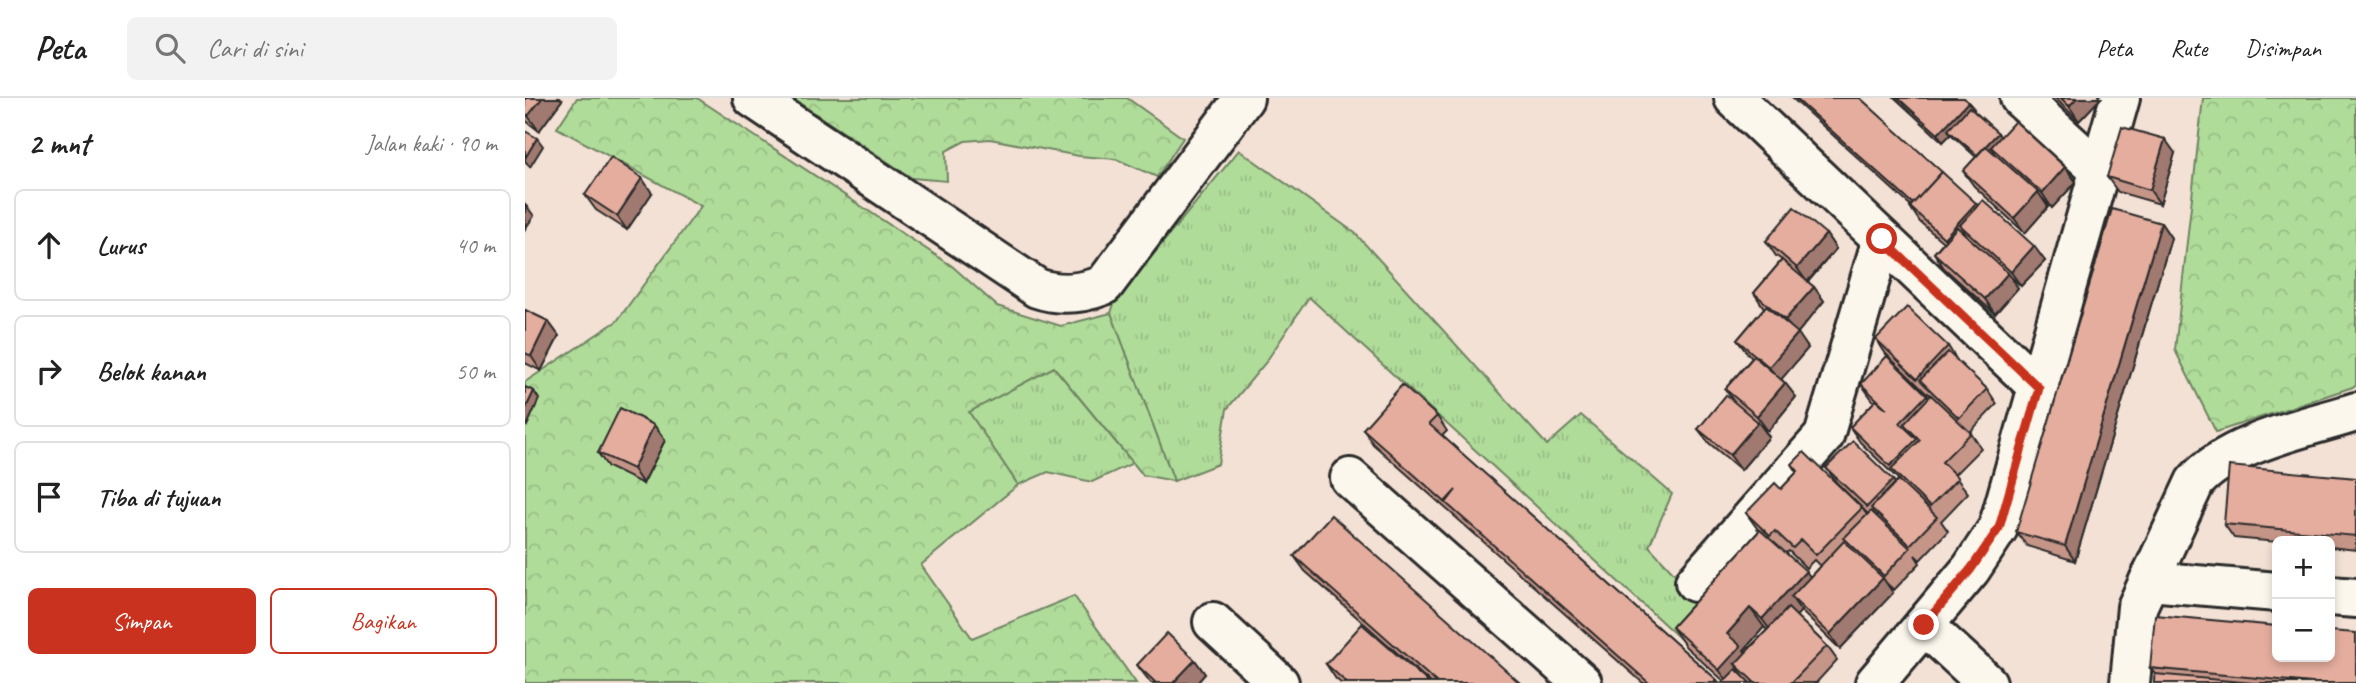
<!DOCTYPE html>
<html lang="id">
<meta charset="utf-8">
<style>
:root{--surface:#fff;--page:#f2f2f2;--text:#222;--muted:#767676;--line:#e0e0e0;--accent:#c8321e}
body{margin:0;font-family:Caveat,sans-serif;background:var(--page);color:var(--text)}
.controls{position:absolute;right:21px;bottom:21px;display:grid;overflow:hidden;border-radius:10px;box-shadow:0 4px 10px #0003}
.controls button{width:63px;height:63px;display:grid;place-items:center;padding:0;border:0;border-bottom:2px solid var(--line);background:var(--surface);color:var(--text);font:35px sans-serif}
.stop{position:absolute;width:21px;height:21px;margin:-16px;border:5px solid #c8321e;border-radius:50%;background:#fff}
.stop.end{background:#c8321e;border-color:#fff;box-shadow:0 2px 7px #0008}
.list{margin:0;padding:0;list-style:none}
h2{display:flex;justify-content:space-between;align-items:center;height:91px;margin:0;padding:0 28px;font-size:30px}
h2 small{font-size:23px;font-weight:400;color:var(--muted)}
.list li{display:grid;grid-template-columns:46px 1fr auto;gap:21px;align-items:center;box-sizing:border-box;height:112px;margin:0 14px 14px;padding:0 14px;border:2px solid var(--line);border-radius:10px}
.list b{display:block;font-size:26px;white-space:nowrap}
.list em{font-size:23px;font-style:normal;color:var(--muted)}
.actions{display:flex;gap:14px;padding:21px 28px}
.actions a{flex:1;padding:16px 0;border:2px solid var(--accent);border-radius:10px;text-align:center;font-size:24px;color:var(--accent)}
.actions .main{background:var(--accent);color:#fff}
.icon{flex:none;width:38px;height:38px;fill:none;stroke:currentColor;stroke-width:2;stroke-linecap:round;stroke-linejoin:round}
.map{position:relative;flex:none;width:1831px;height:585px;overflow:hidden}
header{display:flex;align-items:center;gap:42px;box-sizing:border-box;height:98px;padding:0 35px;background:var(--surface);border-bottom:2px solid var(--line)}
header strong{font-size:33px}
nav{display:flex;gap:38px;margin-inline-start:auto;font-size:24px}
.search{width:490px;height:63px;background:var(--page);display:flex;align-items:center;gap:18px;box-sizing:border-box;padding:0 24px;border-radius:10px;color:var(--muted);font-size:26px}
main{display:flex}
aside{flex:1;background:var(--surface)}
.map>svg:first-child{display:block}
.grass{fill:url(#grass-tufts);stroke:#6e8462;stroke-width:2}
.forest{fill:url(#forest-crowns);stroke:#6e8462;stroke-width:2}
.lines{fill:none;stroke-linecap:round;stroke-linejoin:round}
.street-casing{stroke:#2b2b2b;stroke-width:44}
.street{stroke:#fbf7ec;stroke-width:38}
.wall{fill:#c59588;stroke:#2b2b2b;stroke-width:2;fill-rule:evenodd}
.shaded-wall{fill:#a0796f;stroke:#2b2b2b;stroke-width:2}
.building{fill:#e5ad9e;stroke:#2b2b2b;stroke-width:2}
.route{stroke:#c8321e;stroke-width:9}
</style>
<header>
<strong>Peta</strong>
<div class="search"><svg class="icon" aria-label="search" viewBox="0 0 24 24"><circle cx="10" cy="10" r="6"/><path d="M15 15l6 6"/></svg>Cari di sini</div>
<nav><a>Peta</a><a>Rute</a><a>Disimpan</a></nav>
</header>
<main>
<aside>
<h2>2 mnt<small>Jalan kaki · 90 m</small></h2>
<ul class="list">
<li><svg class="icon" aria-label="ahead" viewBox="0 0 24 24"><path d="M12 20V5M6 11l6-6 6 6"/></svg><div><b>Lurus</b></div><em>40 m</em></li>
<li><svg class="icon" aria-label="right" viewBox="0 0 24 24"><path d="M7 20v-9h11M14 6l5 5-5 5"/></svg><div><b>Belok kanan</b></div><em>50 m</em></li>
<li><svg class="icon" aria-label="arrive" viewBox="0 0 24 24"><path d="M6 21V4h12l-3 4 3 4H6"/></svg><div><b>Tiba di tujuan</b></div></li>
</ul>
<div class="actions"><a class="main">Simpan</a><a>Bagikan</a></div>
</aside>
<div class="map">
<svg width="1831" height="585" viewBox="0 0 1831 585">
<defs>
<pattern id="grass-tufts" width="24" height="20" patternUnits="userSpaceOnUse" patternTransform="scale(1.75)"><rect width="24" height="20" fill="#b0dc9a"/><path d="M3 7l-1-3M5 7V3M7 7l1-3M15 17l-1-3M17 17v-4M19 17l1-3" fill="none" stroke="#98bd85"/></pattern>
<pattern id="forest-crowns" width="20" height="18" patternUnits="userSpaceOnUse" patternTransform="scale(1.75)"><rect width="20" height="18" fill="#b0dc9a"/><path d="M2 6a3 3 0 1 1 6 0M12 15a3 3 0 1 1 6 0" fill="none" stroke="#98bd85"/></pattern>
</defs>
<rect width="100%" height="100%" fill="#f4e1d5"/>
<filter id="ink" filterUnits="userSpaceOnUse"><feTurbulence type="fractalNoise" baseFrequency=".0143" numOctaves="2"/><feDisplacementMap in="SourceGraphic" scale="14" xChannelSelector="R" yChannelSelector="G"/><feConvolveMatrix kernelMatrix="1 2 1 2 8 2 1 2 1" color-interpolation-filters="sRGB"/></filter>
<g filter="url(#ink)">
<g class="grass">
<path d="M 714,52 L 830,135 L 1022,347 L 1056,317 L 1147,396 L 1124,448 L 1188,517 L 1162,547 L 784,199 L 741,264 L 702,311 L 693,366 L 649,383 L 586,215 L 590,203 Z"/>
<path d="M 529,269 L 608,365 L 567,384 L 523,374 L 493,387 L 443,314 Z"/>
</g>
<g class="forest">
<path d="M 52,0 L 172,0 L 427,168 L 472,208 L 536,228 L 586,215 L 649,383 L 618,377 L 529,269 L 444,314 L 493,387 L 396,467 L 447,540 L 549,498 L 611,585 L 0,585 L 0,284 L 92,223 L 176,108 L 32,30 Z"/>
<path d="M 267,0 L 602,0 L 658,40 L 632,79 L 591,61 L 554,58 L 465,41 L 440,43 L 421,53 L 422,83 L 387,80 Z"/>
<path d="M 1678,0 L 1831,0 L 1831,288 L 1691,334 L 1650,252 Z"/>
</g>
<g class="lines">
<g class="street-casing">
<g id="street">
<path d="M 228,0 L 512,190 C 535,198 556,196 579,187 L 719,0"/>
<path d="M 1209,0 L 1514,290"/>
<path d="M 1495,0 L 1575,73"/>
<path d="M 825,380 L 1057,585"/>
<path d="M 1624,483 L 1752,494"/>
<path d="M 1170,484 L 1299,338 L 1357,141"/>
<path d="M 1805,498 L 1831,500"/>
<path d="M 688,524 L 754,585"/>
<path d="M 1399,527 L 1446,471 L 1473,430 L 1595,0"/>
<path d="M 1350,585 L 1399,527 L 1462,585"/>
<path d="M 1605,585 L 1612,509 L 1670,384 C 1705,344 1781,330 1831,314"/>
</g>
</g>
<use href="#street" class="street"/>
</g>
<g class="wall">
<path d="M 0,0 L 37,2 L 14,33 L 0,22 Z"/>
<path d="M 1267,0 L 1335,0 L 1453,108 L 1520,163 L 1496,188 L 1484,177 L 1493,190 L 1470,216 L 1419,170 L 1409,155 L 1418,144 L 1395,124 L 1385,109 L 1386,108 Z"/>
<path d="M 1370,0 L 1439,0 L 1443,4 L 1449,11 L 1448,12 L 1473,35 L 1475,39 L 1540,69 L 1551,84 L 1527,110 L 1516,99 L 1523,109 L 1500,135 L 1449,88 L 1438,73 L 1451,59 L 1429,39 L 1426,36 L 1418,44 Z"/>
<path d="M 1530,0 L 1576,0 L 1554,23 Z"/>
<path d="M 1650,55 L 1635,106 L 1593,94 L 1582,79 Z"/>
<path d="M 127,95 L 102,132 L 71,112 L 60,97 Z"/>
<path d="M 1636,125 L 1646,140 L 1550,463 L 1502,448 L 1491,434 Z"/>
<path d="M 1301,136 L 1311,151 L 1283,184 L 1289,189 L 1299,203 L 1272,235 L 1283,250 L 1256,281 L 1260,285 L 1271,299 L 1243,333 L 1235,326 L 1244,339 L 1216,372 L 1184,345 L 1173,331 L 1209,304 L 1200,291 L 1227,260 L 1223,256 L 1212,242 L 1239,210 L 1229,195 L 1257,162 L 1251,158 L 1241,143 Z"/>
<path d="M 0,212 L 23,223 L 34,238 L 16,273 L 0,265 Z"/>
<path d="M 1351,241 L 1423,248 L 1433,264 L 1462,291 L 1472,306 L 1445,334 L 1456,350 L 1429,377 L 1443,395 L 1416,423 L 1423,433 L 1395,462 L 1390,457 L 1395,465 L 1369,492 L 1361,485 L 1368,495 L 1315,551 L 1276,513 L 1271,518 L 1302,548 L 1312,562 L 1291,585 L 1197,585 L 1199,583 L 1161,549 L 1147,529 L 1234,433 L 1221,415 L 1256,391 L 1272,374 L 1267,366 L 1337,410 L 1342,417 L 1343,416 L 1312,385 L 1301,370 L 1368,382 L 1370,385 L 1374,382 L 1335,344 L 1325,329 L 1349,304 L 1336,286 L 1402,297 L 1404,300 L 1406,298 L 1403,295 L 1402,296 L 1361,256 ZM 1264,453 L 1281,470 L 1289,462 L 1295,468 L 1285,479 L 1261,455 ZM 1239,529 L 1242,532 L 1220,554 L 1219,552 Z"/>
<path d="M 912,318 L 922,333 L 917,338 L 1192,582 L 1194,585 L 1118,585 L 848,346 L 838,331 Z"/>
<path d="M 129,327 L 140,342 L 118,386 L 83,369 L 73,355 Z"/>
<path d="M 1831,380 L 1831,452 L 1805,449 L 1805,443 L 1752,443 L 1752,444 L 1709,440 L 1699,426 Z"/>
<path d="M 769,458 L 995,585 L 906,585 L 780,473 Z"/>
<path d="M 670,562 L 680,576 L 672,585 L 626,585 L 612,567 Z"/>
<path d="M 801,566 L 904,585 L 816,585 L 811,581 Z"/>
<path d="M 1625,570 L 1831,585 L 1629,585 L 1630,576 Z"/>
</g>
<g class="shaded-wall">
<path d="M 17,0 L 35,0 L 37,2 L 14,33 L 3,18 Z"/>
<path d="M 1552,0 L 1576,0 L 1554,23 L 1544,8 Z"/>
<path d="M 1443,4 L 1449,11 L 1427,35 L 1423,32 L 1426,36 L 1418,44 L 1413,36 Z"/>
<path d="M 1473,35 L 1478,43 L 1466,49 L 1469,53 L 1458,65 L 1452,57 Z"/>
<path d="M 12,40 L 18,48 L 5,69 L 0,63 L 0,60 Z"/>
<path d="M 1640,41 L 1650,55 L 1635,106 L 1625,92 Z"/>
<path d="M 1540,69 L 1551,84 L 1527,110 L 1517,95 Z"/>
<path d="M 117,80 L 127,95 L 102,132 L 92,118 Z"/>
<path d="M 1513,94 L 1523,109 L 1500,135 L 1489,120 Z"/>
<path d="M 1451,105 L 1461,120 L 1435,127 L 1443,139 L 1430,154 L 1419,140 Z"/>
<path d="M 0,106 L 9,118 L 0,131 Z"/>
<path d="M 1636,125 L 1646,140 L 1550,463 L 1540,448 Z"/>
<path d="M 1301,136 L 1311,151 L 1282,184 L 1272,170 Z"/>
<path d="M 1509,148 L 1520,163 L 1496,188 L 1486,174 Z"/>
<path d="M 1483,175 L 1493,190 L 1470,216 L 1460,201 Z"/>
<path d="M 1289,189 L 1299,203 L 1271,237 L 1260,222 Z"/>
<path d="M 23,223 L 34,238 L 16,273 L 6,258 Z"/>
<path d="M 1273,235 L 1283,250 L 1255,283 L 1244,269 Z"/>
<path d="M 1260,285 L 1271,299 L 1243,333 L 1232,318 Z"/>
<path d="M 9,293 L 14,301 L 2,328 L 0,325 L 0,312 Z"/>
<path d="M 1233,324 L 1244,339 L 1216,372 L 1205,357 Z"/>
<path d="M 129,327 L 140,342 L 118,386 L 108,371 Z"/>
<path d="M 1281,473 L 1294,492 L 1266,499 L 1276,513 L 1251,540 L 1237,521 Z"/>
<path d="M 1358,480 L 1368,495 L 1315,551 L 1305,536 Z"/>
<path d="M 1225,510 L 1239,529 L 1219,552 L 1230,568 L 1210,566 L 1219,579 L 1204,585 L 1194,572 L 1202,536 Z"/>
<path d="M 670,562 L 680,576 L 672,585 L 648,585 Z"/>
</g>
<g class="building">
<path d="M 0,0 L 17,0 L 3,18 L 0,15 Z"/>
<path d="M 1270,0 L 1335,0 L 1417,74 L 1388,106 Z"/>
<path d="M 1373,0 L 1439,0 L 1443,4 L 1413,36 Z"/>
<path d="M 1536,0 L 1552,0 L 1544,8 Z"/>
<path d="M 1444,9 L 1473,35 L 1452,57 L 1423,32 Z"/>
<path d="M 1490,23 L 1540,69 L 1517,95 L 1466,49 Z"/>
<path d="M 1597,29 L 1640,41 L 1625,92 L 1582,79 Z"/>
<path d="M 0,33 L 12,40 L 0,60 Z"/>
<path d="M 1461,48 L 1513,94 L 1489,120 L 1438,73 Z"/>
<path d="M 86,59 L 117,80 L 92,118 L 60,97 Z"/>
<path d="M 1417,74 L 1451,105 L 1419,140 L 1385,109 Z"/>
<path d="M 1458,102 L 1509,148 L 1486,174 L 1435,127 Z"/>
<path d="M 1269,109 L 1301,136 L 1272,170 L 1241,143 Z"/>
<path d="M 1587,111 L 1636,125 L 1540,448 L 1491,434 Z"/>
<path d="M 1432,129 L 1483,175 L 1460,201 L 1409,155 Z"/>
<path d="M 1257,162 L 1289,189 L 1260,222 L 1229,195 Z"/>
<path d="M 1241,208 L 1273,235 L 1244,269 L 1212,242 Z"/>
<path d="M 1382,209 L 1423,248 L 1392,281 L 1351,241 Z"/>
<path d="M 0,212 L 23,223 L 6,258 L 0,255 Z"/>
<path d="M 1423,254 L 1462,291 L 1434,320 L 1395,282 Z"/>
<path d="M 1229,258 L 1260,285 L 1232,318 L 1200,291 Z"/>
<path d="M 1362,258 L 1402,297 L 1375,325 L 1392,341 L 1365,368 L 1325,329 L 1351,302 L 1362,311 L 1336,286 Z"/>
<path d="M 877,287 L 912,318 L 904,326 L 1192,582 L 1189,585 L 1124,585 L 921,405 L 931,392 L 920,404 L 838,331 Z"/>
<path d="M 0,289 L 9,293 L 0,312 Z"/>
<path d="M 1201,297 L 1233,324 L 1205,357 L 1173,331 Z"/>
<path d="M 1406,297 L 1446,335 L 1417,364 L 1433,380 L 1405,409 L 1366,371 L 1395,342 L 1379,326 Z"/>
<path d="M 95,310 L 129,327 L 108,371 L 73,355 Z"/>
<path d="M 1328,343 L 1368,382 L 1342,409 L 1301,370 Z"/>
<path d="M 1279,354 L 1337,410 L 1291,457 L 1276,442 L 1268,450 L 1250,433 L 1245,438 L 1221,415 L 1250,385 L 1256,391 L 1273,373 L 1267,366 Z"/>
<path d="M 1704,368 L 1831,380 L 1831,438 L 1699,426 Z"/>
<path d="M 1373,382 L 1412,419 L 1385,447 L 1346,410 Z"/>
<path d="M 1346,413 L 1385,450 L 1359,478 L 1319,440 Z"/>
<path d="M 806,417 L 995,585 L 912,585 L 769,458 Z"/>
<path d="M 1235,432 L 1281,473 L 1237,521 L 1225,510 L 1202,536 L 1216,548 L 1194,572 L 1147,529 Z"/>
<path d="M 1319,443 L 1358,480 L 1305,536 L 1266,499 Z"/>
<path d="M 1263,510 L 1302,548 L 1266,585 L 1230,585 L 1210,566 Z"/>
<path d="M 1630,517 L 1752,528 L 1752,559 L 1805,559 L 1805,533 L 1831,535 L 1831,585 L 1787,585 L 1625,570 Z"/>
<path d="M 837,526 L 904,585 L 822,585 L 801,566 Z"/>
<path d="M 642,535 L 670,562 L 648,585 L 631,585 L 612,567 Z"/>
<path d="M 1211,571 L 1225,585 L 1197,585 Z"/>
<path d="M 1630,576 L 1728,585 L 1629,585 Z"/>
</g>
</g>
<g class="lines" filter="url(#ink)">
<path class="route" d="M 1357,141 L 1514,290 L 1474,430 L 1446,471 L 1399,527"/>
</g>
</svg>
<div class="controls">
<button>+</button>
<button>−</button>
</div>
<div class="stop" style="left:1357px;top:141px"></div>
<div class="stop end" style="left:1399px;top:527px"></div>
</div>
</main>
